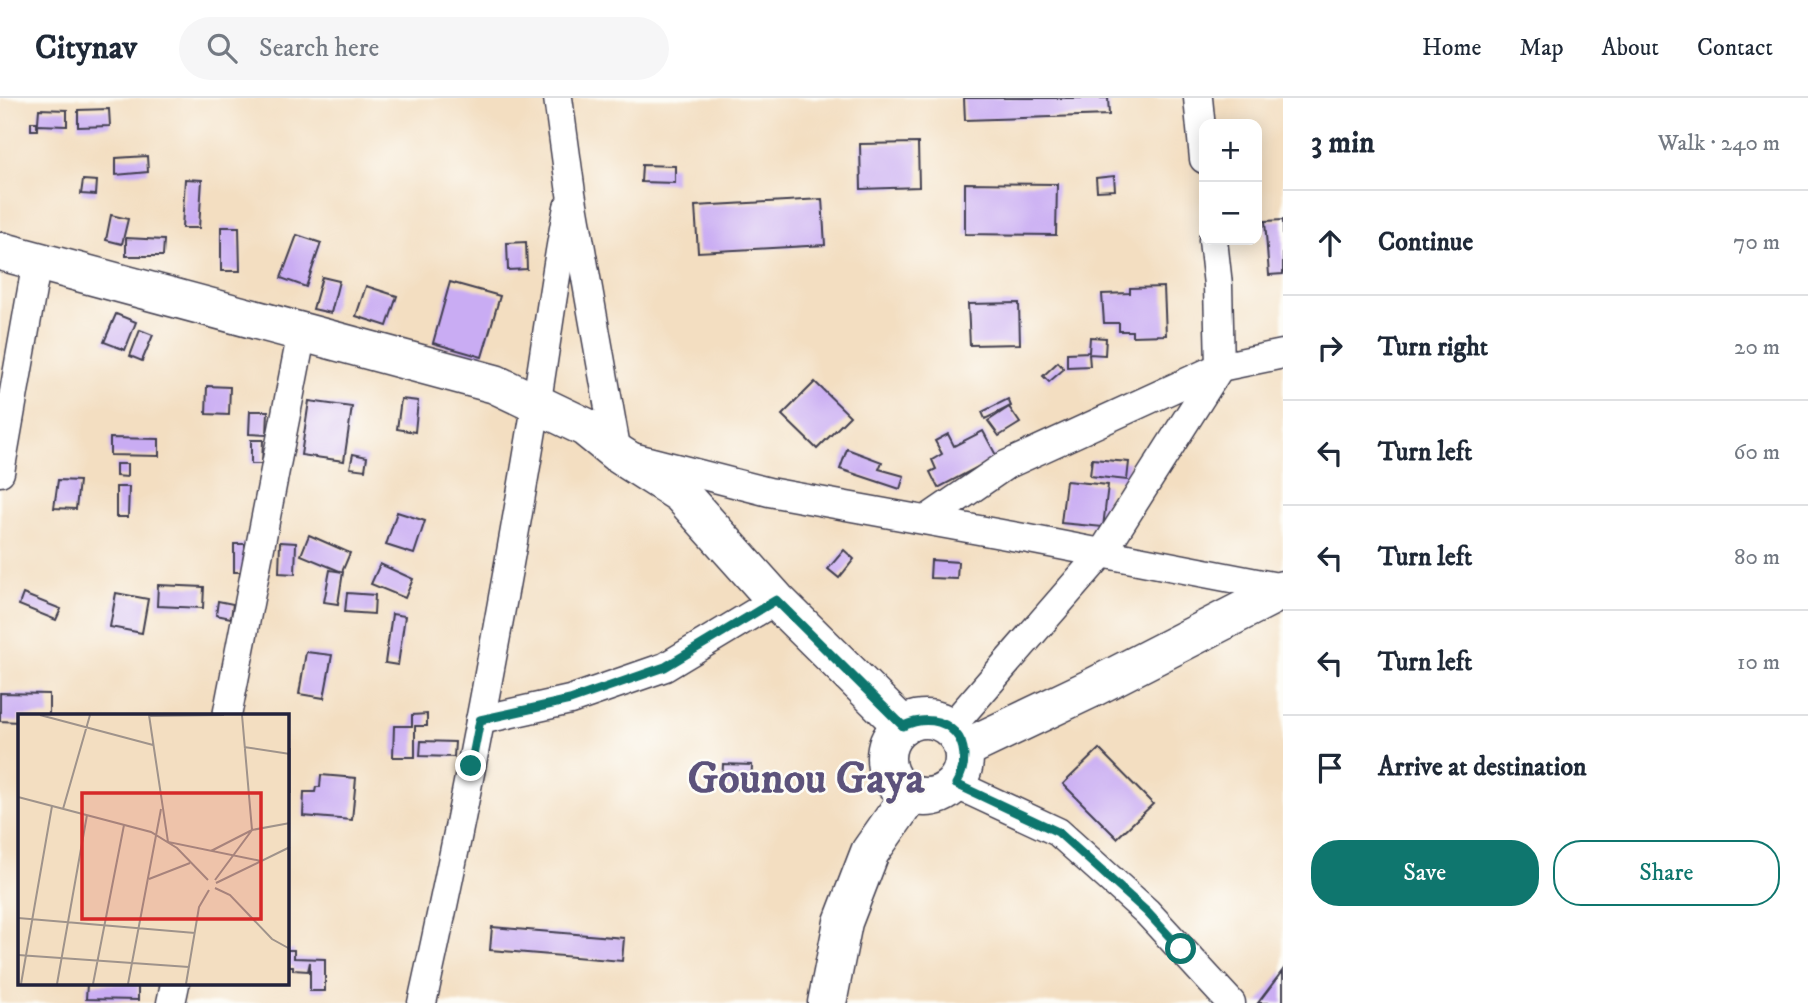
<!DOCTYPE html>
<meta charset="utf-8">
<style>
:root{--surface:#fff;--page:#f6f6f7;--text:#1f2937;--muted:#747a83;--line:#e0e1e3;--accent:#0f766e}
body{margin:0;font-family:"IM FELL DW Pica",serif;background:var(--page);color:var(--text)}
.controls{position:absolute;right:21px;top:21px;display:grid;overflow:hidden;border-radius:14px;box-shadow:0 4px 18px #0003}
.controls button{width:63px;height:63px;display:grid;place-items:center;padding:0;border:0;border-bottom:2px solid var(--line);background:var(--surface);color:var(--text);font:35px sans-serif}
.stop{position:absolute;width:21px;height:21px;margin:-16px;border:5px solid #0f766e;border-radius:50%;background:#fff}
.stop.end{background:#0f766e;border-color:#fff;box-shadow:0 2px 7px #0008}
.list{margin:0;padding:0;list-style:none}
h2{display:flex;justify-content:space-between;align-items:center;height:91px;margin:0;padding:0 28px;font-size:30px}
h2 small{font-size:23px;font-weight:400;color:var(--muted)}
.list li{display:grid;grid-template-columns:46px 1fr auto;gap:21px;align-items:center;box-sizing:border-box;height:105px;padding:0 28px;border-top:2px solid var(--line)}
.list b{display:block;font-size:26px;white-space:nowrap}
.list em{font-size:23px;font-style:normal;color:var(--muted)}
.actions{display:flex;gap:14px;padding:21px 28px}
.actions a{flex:1;padding:16px 0;border:2px solid var(--accent);border-radius:28px;text-align:center;font-size:24px;color:var(--accent)}
.actions .main{background:var(--accent);color:#fff}
.icon{flex:none;width:38px;height:38px;fill:none;stroke:currentColor;stroke-width:2;stroke-linecap:round;stroke-linejoin:round}
.map{position:relative;flex:none;width:1283px;height:905px;overflow:hidden}
header{display:flex;align-items:center;gap:42px;box-sizing:border-box;height:98px;padding:0 35px;background:var(--surface);border-bottom:2px solid var(--line)}
header strong{font-size:33px}
nav{display:flex;gap:38px;margin-inline-start:auto;font-size:24px}
.search{width:490px;height:63px;background:var(--page);display:flex;align-items:center;gap:18px;box-sizing:border-box;padding:0 24px;border-radius:38px;color:var(--muted);font-size:26px}
main{display:flex}
aside{flex:1;background:var(--surface)}
.map>svg:first-child{display:block}
.building{fill:#c9acf3}
.lines{fill:none;stroke-linecap:round;stroke-linejoin:round}
.minor-casing{stroke:#413e4f;stroke-width:31}
.secondary-casing{stroke:#413e4f;stroke-width:41}
.minor{stroke:#fff;stroke-width:28}
.secondary{stroke:#fff;stroke-width:38}
.route{stroke:#0f766e;stroke-width:9}
.labels{text-anchor:middle;stroke-width:5;stroke-linejoin:round;paint-order:stroke}
.town-label{font-size:44px;font-weight:bold;fill:#5c527b;stroke:#fdfcf7}
.inset-road{fill:none;stroke:#9f938b;stroke-width:2}
.view{fill:#d62828;fill-opacity:0.15;stroke:#d62828;stroke-width:3.5}
.inset-edge{fill:none;stroke:#22223b;stroke-width:3.5}
</style>
<header>
<strong>Citynav</strong>
<div class="search"><svg class="icon" aria-label="search" viewBox="0 0 24 24"><circle cx="10" cy="10" r="6"/><path d="M15 15l6 6"/></svg>Search here</div>
<nav><a>Home</a><a>Map</a><a>About</a><a>Contact</a></nav>
</header>
<main>
<div class="map">
<svg width="1283" height="905" viewBox="0 0 1283 905">
<rect width="100%" height="100%" fill="#fdfcf7"/>
<filter id="ink" filterUnits="userSpaceOnUse"><feTurbulence type="fractalNoise" baseFrequency=".0143" numOctaves="2"/><feDisplacementMap in="SourceGraphic" scale="14" xChannelSelector="R" yChannelSelector="G"/><feConvolveMatrix kernelMatrix="1 2 1 2 8 2 1 2 1" color-interpolation-filters="sRGB"/></filter>
<filter id="wash" filterUnits="userSpaceOnUse"><feTurbulence type="fractalNoise" baseFrequency=".00686" numOctaves="4" result="noise"/><feDisplacementMap in="SourceGraphic" scale="28" xChannelSelector="R" yChannelSelector="G"/><feGaussianBlur stdDeviation="1.57" result="paint"/><feColorMatrix in="noise" values="0 0 0 0 0 0 0 0 0 0 0 0 0 0 0 0 0 1.4 0 .05"/><feComposite in="paint" operator="in"/></filter>
<g filter="url(#wash)">
<rect width="100%" height="100%" fill="#f3dec1"/>
<g id="blocks">
<g class="building">
<path d="M 964,0 L 1108,0 L 1109,17 L 965,22 Z"/>
<path d="M 39,11 L 67,12 L 67,28 L 37,27 L 37,32 L 31,32 L 31,24 L 38,24 Z"/>
<path d="M 109,11 L 110,28 L 78,29 L 78,12 Z"/>
<path d="M 918,45 L 919,89 L 861,91 L 860,46 Z"/>
<path d="M 147,58 L 148,74 L 116,77 L 116,60 Z"/>
<path d="M 642,67 L 675,68 L 675,85 L 641,84 Z"/>
<path d="M 1114,78 L 1115,92 L 1097,93 L 1096,80 Z"/>
<path d="M 185,81 L 202,82 L 199,130 L 182,130 Z"/>
<path d="M 83,82 L 97,83 L 96,97 L 81,96 Z"/>
<path d="M 965,85 L 1057,86 L 1056,137 L 965,136 Z"/>
<path d="M 822,101 L 825,147 L 698,154 L 695,108 Z"/>
<path d="M 111,117 L 128,121 L 122,146 L 106,142 Z"/>
<path d="M 1283,122 L 1283,176 L 1269,177 L 1265,123 Z"/>
<path d="M 221,129 L 239,129 L 240,173 L 221,173 Z"/>
<path d="M 297,137 L 321,145 L 306,189 L 281,180 Z"/>
<path d="M 126,140 L 164,142 L 163,158 L 126,158 Z"/>
<path d="M 526,144 L 527,171 L 508,172 L 507,145 Z"/>
<path d="M 322,179 L 339,183 L 331,215 L 313,211 Z"/>
<path d="M 450,184 L 500,198 L 482,259 L 433,245 Z"/>
<path d="M 366,188 L 397,198 L 387,228 L 356,218 Z"/>
<path d="M 1164,189 L 1166,237 L 1132,238 L 1132,233 L 1119,233 L 1119,225 L 1104,225 L 1102,196 L 1130,195 L 1130,190 Z"/>
<path d="M 1019,205 L 1020,246 L 970,247 L 968,206 Z"/>
<path d="M 116,216 L 136,224 L 125,252 L 104,244 Z"/>
<path d="M 140,232 L 153,237 L 142,263 L 130,258 Z"/>
<path d="M 1090,239 L 1106,240 L 1105,257 L 1089,256 L 1090,268 L 1067,269 L 1067,255 L 1089,254 Z"/>
<path d="M 1058,264 L 1064,271 L 1049,284 L 1043,278 Z"/>
<path d="M 815,284 L 850,318 L 817,351 L 782,317 Z"/>
<path d="M 207,288 L 230,289 L 229,317 L 206,316 Z"/>
<path d="M 401,301 L 418,303 L 415,334 L 397,331 Z"/>
<path d="M 1008,301 L 1011,308 L 985,321 L 982,314 Z"/>
<path d="M 309,303 L 352,309 L 344,363 L 301,357 Z"/>
<path d="M 1009,309 L 1020,325 L 999,338 L 988,323 Z"/>
<path d="M 250,313 L 268,313 L 267,337 L 249,336 Z"/>
<path d="M 983,333 L 997,359 L 938,390 L 930,374 L 936,371 L 932,362 L 942,356 L 935,343 L 948,336 L 954,348 Z"/>
<path d="M 110,340 L 159,341 L 159,358 L 110,357 Z"/>
<path d="M 251,342 L 263,342 L 262,366 L 251,366 Z"/>
<path d="M 847,351 L 882,364 L 879,371 L 904,378 L 900,391 L 840,371 Z"/>
<path d="M 353,356 L 367,359 L 365,372 L 350,370 Z"/>
<path d="M 1092,361 L 1129,364 L 1127,382 L 1090,378 Z"/>
<path d="M 116,366 L 127,366 L 127,379 L 116,378 Z"/>
<path d="M 58,382 L 79,383 L 76,411 L 54,410 Z"/>
<path d="M 1066,383 L 1108,387 L 1103,429 L 1061,425 Z"/>
<path d="M 116,389 L 129,389 L 128,419 L 116,419 Z"/>
<path d="M 397,414 L 425,423 L 414,456 L 386,447 Z"/>
<path d="M 309,437 L 350,455 L 342,474 L 301,457 Z"/>
<path d="M 280,444 L 296,445 L 295,476 L 279,475 Z"/>
<rect x="234" y="446" width="11" height="28"/>
<path d="M 844,452 L 854,461 L 839,480 L 828,471 Z"/>
<path d="M 931,462 L 958,464 L 957,481 L 930,480 Z"/>
<path d="M 380,466 L 413,481 L 405,500 L 371,486 Z"/>
<path d="M 330,472 L 343,474 L 338,506 L 324,504 Z"/>
<path d="M 158,487 L 204,489 L 203,510 L 157,508 Z"/>
<path d="M 116,495 L 148,501 L 142,535 L 110,529 Z"/>
<path d="M 347,495 L 375,497 L 374,516 L 345,514 Z"/>
<path d="M 23,496 L 61,511 L 56,522 L 19,507 Z"/>
<path d="M 218,503 L 233,506 L 231,520 L 216,517 Z"/>
<path d="M 392,516 L 405,518 L 398,567 L 385,565 Z"/>
<path d="M 306,554 L 332,557 L 324,600 L 299,596 Z"/>
<path d="M 0,595 L 49,596 L 49,618 L 19,618 L 19,624 L 0,623 Z"/>
<path d="M 427,616 L 427,628 L 415,628 L 415,659 L 393,659 L 394,628 L 412,628 L 412,617 Z"/>
<path d="M 421,643 L 455,644 L 454,659 L 420,658 Z"/>
<path d="M 1099,651 L 1153,706 L 1117,740 L 1063,686 Z"/>
<path d="M 723,666 L 752,667 L 751,691 L 722,690 Z"/>
<path d="M 321,677 L 356,680 L 352,722 L 303,718 L 304,694 L 315,694 L 316,689 L 320,689 Z"/>
<path d="M 492,829 L 624,840 L 622,863 L 490,852 Z"/>
<path d="M 287,852 L 294,852 L 294,860 L 325,861 L 325,893 L 310,893 L 310,864 L 308,873 L 293,872 L 293,868 L 287,868 Z"/>
<path d="M 1283,872 L 1283,905 L 1258,905 Z"/>
<path d="M 87,886 L 138,886 L 138,902 L 86,901 Z"/>
</g>
</g>
</g>
<g filter="url(#ink)">
<use href="#blocks" fill-opacity="0" stroke="#413e4f" stroke-width="2"/>
<g class="lines">
<g class="minor-casing">
<g id="minor">
<path d="M 558,0 L 571,95 L 617,355 L 769,394 L 1029,441 L 1283,490"/>
<path d="M 1198,0 L 1204,61"/>
<path d="M 0,374 L 37,163"/>
<path d="M 926,422 L 1006,367 L 1220,269 L 1283,256"/>
<path d="M 227,618 L 302,234"/>
<path d="M 480,622 L 570,602 L 665,569 L 776,502"/>
<path d="M 950,630 L 1102,455 L 1220,269 L 1218,187 L 1213,142"/>
<path d="M 955,686 L 1058,734 L 1147,814 L 1231,905"/>
<path d="M 171,905 L 175,886"/>
<path d="M 422,905 C 466,707 503,508 536,308 C 547,241 555,175 568,109"/>
</g>
</g>
<g class="secondary-casing">
<g id="secondary">
<path d="M 0,153 L 495,286 L 585,329 L 617,355 L 681,396 L 776,502 L 903,628"/>
<circle cx="925" cy="660" r="39"/>
<path d="M 964,651 L 1090,591 L 1283,492"/>
<path d="M 827,905 L 843,824 L 870,754 L 910,697"/>
</g>
</g>
<use href="#minor" class="minor"/>
<use href="#secondary" class="secondary"/>
</g>
</g>
<g class="lines" filter="url(#ink)">
<path class="route" d="M 471,668 L 480,622 L 570,602 L 665,569 L 776,502 L 903,628 C 946,608 980,645 956,686 L 1058,734 L 1147,814 L 1181,851"/>
</g>
<g class="labels">
<g class="town-label">
<text x="806" y="694">Gounou Gaya</text>
</g>
</g>
<g transform="translate(18 616)">
<rect width="271" height="271" fill="#f3dec1"/>
<path class="inset-road" d="M 22,1 L 135,31M 131,1 L 150,128 L 243,147M 131,2 L 206,1M 226,33 L 272,40M 272,34 L 272,79M 0,83 L 133,118 L 159,134 L 190,166M 45,95 L 72,1M 193,137 L 234,116 L 272,109M 131,165 L 172,149M 197,166 L 234,116 L 224,1M 198,169 L 272,133M 197,174 L 212,181 L 254,225 L 272,235M 0,204 L 177,219M 0,241 L 171,253M 3,270 L 34,92M 39,270 L 69,101M 75,270 L 106,111M 110,270 L 143,95M 168,270 L 181,193 L 191,176"/>
<path class="view" d="M 64,79 L 243,79 L 243,205 L 64,205 Z"/>
<rect width="271" height="271" class="inset-edge"/>
</g>
</svg>
<div class="controls">
<button>+</button>
<button>−</button>
</div>
<div class="stop" style="left:1181px;top:851px"></div>
<div class="stop end" style="left:471px;top:668px"></div>
</div>
<aside>
<h2>3 min<small>Walk · 240 m</small></h2>
<ul class="list">
<li><svg class="icon" aria-label="ahead" viewBox="0 0 24 24"><path d="M12 20V5M6 11l6-6 6 6"/></svg><div><b>Continue</b></div><em>70 m</em></li>
<li><svg class="icon" aria-label="right" viewBox="0 0 24 24"><path d="M7 20v-9h11M14 6l5 5-5 5"/></svg><div><b>Turn right</b></div><em>20 m</em></li>
<li><svg class="icon" aria-label="left" viewBox="0 0 24 24"><path d="M17 20v-9H6M10 6l-5 5 5 5"/></svg><div><b>Turn left</b></div><em>60 m</em></li>
<li><svg class="icon" aria-label="left" viewBox="0 0 24 24"><path d="M17 20v-9H6M10 6l-5 5 5 5"/></svg><div><b>Turn left</b></div><em>80 m</em></li>
<li><svg class="icon" aria-label="left" viewBox="0 0 24 24"><path d="M17 20v-9H6M10 6l-5 5 5 5"/></svg><div><b>Turn left</b></div><em>10 m</em></li>
<li><svg class="icon" aria-label="arrive" viewBox="0 0 24 24"><path d="M6 21V4h12l-3 4 3 4H6"/></svg><div><b>Arrive at destination</b></div></li>
</ul>
<div class="actions"><a class="main">Save</a><a>Share</a></div>
</aside>
</main>
